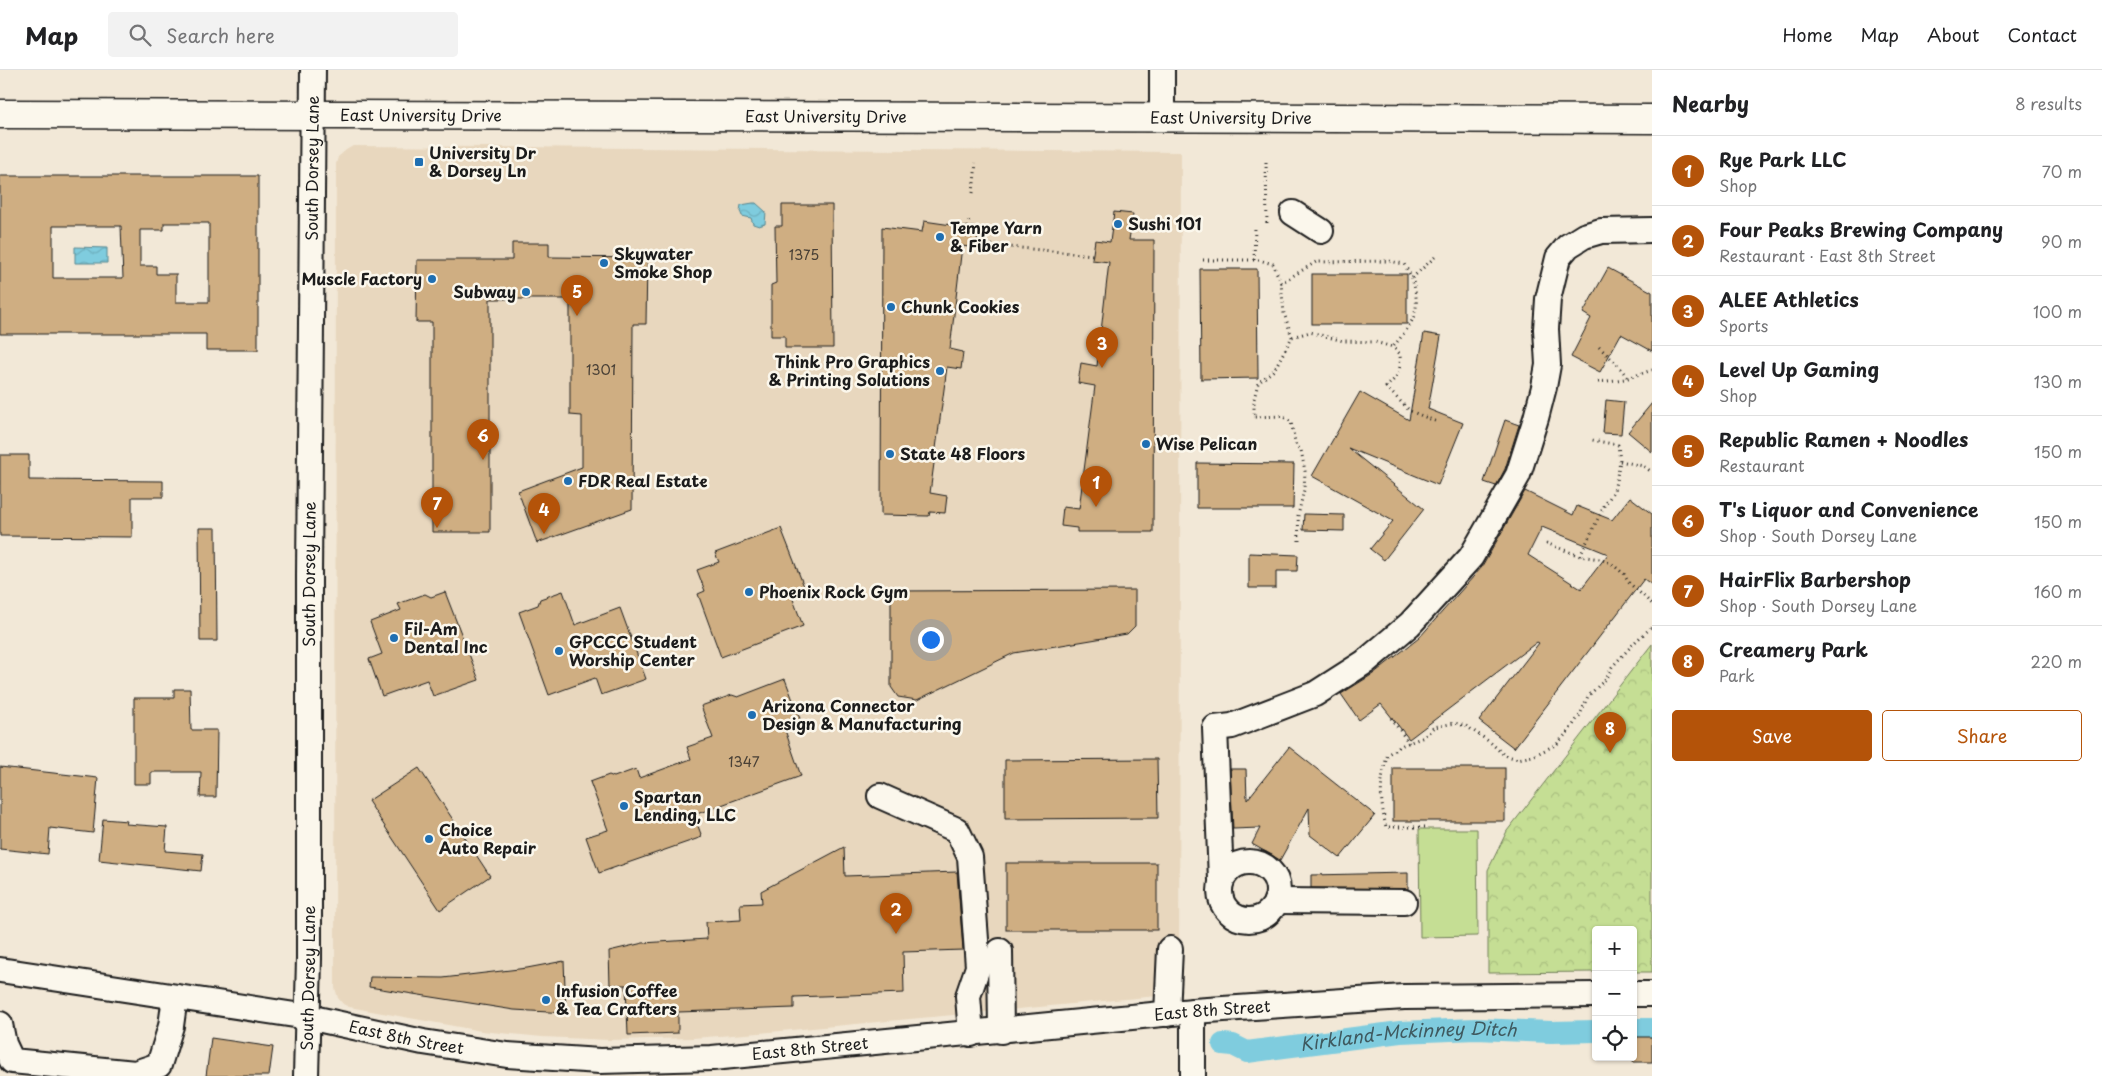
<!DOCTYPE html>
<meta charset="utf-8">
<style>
:root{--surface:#fff;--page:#f2f2f2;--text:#202124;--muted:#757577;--line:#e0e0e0;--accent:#b45309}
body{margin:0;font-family:"Playpen Sans",sans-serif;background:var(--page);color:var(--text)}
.controls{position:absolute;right:15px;bottom:15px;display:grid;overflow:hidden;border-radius:5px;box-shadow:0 1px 4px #0004}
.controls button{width:45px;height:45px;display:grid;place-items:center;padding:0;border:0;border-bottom:1px solid var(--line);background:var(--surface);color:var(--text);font:25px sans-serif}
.you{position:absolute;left:930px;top:569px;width:18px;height:18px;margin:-12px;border:4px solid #fff;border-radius:50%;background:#1a73e8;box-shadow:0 0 0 8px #1a73e833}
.badge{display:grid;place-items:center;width:32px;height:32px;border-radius:50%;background:var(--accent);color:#fff;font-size:16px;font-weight:700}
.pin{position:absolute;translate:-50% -41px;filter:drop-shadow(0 1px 2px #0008)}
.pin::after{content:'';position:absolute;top:26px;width:18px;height:15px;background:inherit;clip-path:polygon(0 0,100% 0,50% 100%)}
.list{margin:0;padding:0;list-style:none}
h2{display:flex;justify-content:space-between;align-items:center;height:65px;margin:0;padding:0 20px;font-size:21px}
h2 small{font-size:16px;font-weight:400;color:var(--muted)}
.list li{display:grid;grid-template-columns:32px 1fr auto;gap:15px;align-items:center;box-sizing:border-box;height:70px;padding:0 20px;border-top:1px solid var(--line)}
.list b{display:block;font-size:19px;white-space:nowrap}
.list p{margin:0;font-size:16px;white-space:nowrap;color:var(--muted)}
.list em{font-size:16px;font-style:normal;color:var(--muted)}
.actions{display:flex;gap:10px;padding:15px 20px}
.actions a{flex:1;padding:11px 0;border:1px solid var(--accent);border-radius:5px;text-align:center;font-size:18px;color:var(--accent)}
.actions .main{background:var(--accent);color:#fff}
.icon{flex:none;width:28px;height:28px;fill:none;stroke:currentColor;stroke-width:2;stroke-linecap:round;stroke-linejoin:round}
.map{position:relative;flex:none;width:1652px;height:1006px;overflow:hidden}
header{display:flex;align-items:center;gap:30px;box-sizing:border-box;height:70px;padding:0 25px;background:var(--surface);border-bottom:1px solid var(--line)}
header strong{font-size:24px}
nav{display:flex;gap:28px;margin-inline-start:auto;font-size:18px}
.search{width:350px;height:45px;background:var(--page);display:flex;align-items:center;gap:12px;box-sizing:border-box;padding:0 18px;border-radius:5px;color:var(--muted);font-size:19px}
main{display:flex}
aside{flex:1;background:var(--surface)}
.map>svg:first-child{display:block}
.built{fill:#e8d7be}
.forest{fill:url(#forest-crowns);stroke:#707d58}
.garden{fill:#c5de94;stroke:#707d58}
.water{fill:url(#water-waves);stroke:#578690}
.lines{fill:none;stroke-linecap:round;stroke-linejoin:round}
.canal{stroke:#7fccde;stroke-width:22}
.building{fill:#cfae82;stroke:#1c1c1c;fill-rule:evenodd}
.minor-casing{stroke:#1c1c1c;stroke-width:28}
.major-casing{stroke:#1c1c1c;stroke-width:31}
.path{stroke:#1c1c1c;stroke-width:3;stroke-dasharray:1 4;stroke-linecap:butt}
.minor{stroke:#fbf7ec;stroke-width:24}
.major{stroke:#fbf7ec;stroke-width:28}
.poi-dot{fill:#1f6fb2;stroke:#fbf7ec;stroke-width:2}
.labels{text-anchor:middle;stroke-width:5;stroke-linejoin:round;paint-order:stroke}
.number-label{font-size:14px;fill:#494036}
.street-label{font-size:16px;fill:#1c1c1c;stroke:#fbf7ec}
.poi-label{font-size:16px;font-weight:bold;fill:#1c1c1c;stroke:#fbf7ec;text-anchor:start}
.water-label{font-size:18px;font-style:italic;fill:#3f5a60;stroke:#fbf7ec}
</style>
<header>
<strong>Map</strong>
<div class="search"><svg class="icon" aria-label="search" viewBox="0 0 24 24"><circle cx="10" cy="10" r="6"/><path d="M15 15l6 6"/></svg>Search here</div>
<nav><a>Home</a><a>Map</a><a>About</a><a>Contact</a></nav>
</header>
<main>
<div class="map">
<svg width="1652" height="1006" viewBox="0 0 1652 1006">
<defs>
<pattern id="forest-crowns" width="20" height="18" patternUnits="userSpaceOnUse" patternTransform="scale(1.25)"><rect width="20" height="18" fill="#c5de94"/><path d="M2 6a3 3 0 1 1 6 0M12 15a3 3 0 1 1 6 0" fill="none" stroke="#a9be7f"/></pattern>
<pattern id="water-waves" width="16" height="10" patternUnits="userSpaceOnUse" patternTransform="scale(1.25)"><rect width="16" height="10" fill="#7fccde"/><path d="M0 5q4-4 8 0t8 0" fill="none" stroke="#6dafbe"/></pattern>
</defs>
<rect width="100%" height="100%" fill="#f2e8d7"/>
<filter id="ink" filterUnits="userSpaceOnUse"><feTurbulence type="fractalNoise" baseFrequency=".02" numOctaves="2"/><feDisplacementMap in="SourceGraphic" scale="10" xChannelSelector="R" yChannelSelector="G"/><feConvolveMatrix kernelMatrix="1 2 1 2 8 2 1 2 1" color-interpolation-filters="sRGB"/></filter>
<g filter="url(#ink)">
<path class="built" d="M 353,76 L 1181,82 L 1179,924 L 759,963 L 693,968 L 610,970 L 542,967 L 481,961 L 349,937 L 343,934 L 338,928 L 335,918 L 336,94 L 338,87 L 346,80 Z"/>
<path class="forest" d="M 1652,574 L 1652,902 L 1633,902 L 1633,860 L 1596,860 L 1596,902 L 1488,903 L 1488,800 L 1507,761 Z"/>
<path class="garden" d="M 1419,759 L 1477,759 L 1478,866 L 1420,867 Z"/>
<g class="water">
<path d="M 753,133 L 756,133 L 766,142 L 765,154 L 759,156 L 753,154 L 751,148 L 742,146 L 740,141 L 741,135 Z"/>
<path d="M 75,177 L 107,178 L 107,193 L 75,193 Z"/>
</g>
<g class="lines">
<g class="canal">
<path d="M 1633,959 L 1652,959"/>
<path id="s1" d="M 1223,974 L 1233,975 L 1247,982 L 1400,962 L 1476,959 L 1551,962 L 1596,961"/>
</g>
</g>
<g class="building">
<path d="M 0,106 L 258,106 L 258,280 L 206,280 L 206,264 L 0,264 ZM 164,153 L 209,153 L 209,232 L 176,232 L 176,204 L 156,204 L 156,196 L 140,196 L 140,160 L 164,160 ZM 53,156 L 121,156 L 123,208 L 53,208 Z"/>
<path d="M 782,135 L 832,135 L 833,278 L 785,278 L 785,266 L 771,266 L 771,215 L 776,213 L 775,156 L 782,156 Z"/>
<path d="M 1114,142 L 1133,144 L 1129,170 L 1154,170 L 1153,462 L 1077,462 L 1077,458 L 1061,456 L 1063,437 L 1079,439 L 1095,316 L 1078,313 L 1081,293 L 1097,296 L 1109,192 L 1092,190 L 1095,170 L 1110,172 Z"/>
<path d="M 924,151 L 979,159 L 976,178 L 962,176 L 950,279 L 963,282 L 961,299 L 947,297 L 930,423 L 947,426 L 945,443 L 930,442 L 929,446 L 881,445 L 882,157 L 922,162 Z"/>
<path d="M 512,173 L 549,173 L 549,187 L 647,188 L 646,254 L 633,254 L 632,439 L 537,473 L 518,421 L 582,397 L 582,346 L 570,345 L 570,229 L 490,229 L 490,462 L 432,462 L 432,252 L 416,252 L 417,190 L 512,190 Z"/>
<path d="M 1608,198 L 1652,222 L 1652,281 L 1621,264 L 1600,302 L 1571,287 L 1591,248 L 1583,243 Z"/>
<path d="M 1200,199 L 1257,199 L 1258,308 L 1201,309 Z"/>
<rect x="1312" y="204" width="95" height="50"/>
<path d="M 1424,263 L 1441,266 L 1428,339 L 1463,353 L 1438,415 L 1348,378 L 1424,439 L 1384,490 L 1370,479 L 1393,451 L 1312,406 L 1360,322 L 1409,350 Z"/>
<path d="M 1606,330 L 1624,332 L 1621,364 L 1603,363 Z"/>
<path d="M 1652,333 L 1652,382 L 1628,362 Z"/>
<path d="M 1505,350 L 1519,355 L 1505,399 L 1496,416 L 1484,412 Z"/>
<path d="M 0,385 L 29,385 L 29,410 L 163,411 L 163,427 L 132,427 L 132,467 L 0,466 Z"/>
<path d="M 1197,393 L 1294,394 L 1293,438 L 1197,438 Z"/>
<path d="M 1525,421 L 1573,445 L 1577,436 L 1612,450 L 1630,427 L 1652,444 L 1652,515 L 1644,509 L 1514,678 L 1479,651 L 1539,573 L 1537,572 L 1409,669 L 1381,634 L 1359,650 L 1341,624 L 1373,604 L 1419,568 L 1482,497 ZM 1542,457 L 1608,484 L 1581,519 L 1528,485 Z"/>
<path d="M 1304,444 L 1344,445 L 1344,461 L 1303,460 Z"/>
<path d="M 199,458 L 216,458 L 217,571 L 200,571 Z"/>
<path d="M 781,458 L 805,519 L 791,524 L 803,556 L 721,587 L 698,524 L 705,521 L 697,500 L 719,492 L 715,483 Z"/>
<path d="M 1249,483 L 1298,485 L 1297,501 L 1276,501 L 1276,518 L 1249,518 Z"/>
<path d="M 1135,520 L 1135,556 L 1127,564 L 1014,583 L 917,630 L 898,627 L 891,617 L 891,521 Z"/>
<path d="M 563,521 L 575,555 L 620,538 L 646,609 L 601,625 L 595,608 L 549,625 L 519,542 L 538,535 L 540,529 Z"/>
<path d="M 445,522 L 479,610 L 433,626 L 427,610 L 382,626 L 369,589 L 382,584 L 370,552 L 401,540 L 398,534 L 425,524 L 431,527 Z"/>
<path d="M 785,609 L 802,654 L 785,660 L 801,706 L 694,745 L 702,767 L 599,803 L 586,767 L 608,760 L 590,712 L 609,705 L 614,707 L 636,699 L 639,708 L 691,689 L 687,677 L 713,668 L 701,636 L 732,625 L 738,627 Z"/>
<path d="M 174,619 L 190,619 L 191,660 L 217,660 L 216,727 L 200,727 L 201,702 L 151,702 L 151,714 L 134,714 L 134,628 L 174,628 Z"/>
<path d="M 1289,677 L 1375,745 L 1340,788 L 1310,765 L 1309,738 L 1280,790 L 1252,774 L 1260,758 L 1233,759 L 1230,699 L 1246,699 L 1247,730 Z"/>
<path d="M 1157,689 L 1158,748 L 1005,749 L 1005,690 Z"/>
<path d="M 0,697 L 98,708 L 93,763 L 50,758 L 48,784 L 0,779 Z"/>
<path d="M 419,698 L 490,806 L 440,840 L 368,731 Z"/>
<rect x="1393" y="698" width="112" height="53"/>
<path d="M 103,749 L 127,751 L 126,754 L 167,757 L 165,781 L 203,784 L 201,801 L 99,790 Z"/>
<path d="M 844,777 L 845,806 L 957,802 L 963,880 L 903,882 L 904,923 L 794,927 L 794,938 L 678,942 L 678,963 L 628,965 L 626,915 L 610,915 L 609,881 L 643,873 L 707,869 L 706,852 L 741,850 L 740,834 L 762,833 L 761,821 Z"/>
<rect x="1006" y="793" width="151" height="67"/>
<path d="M 1408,803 L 1408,819 L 1311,818 L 1311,805 Z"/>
<path d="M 564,891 L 566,943 L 514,940 L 369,917 L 370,907 L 443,908 L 527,898 Z"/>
<rect x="1633" y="967" width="19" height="25"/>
<path d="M 211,968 L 273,977 L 269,1006 L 206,1006 Z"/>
</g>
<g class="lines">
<g class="minor-casing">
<g id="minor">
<path d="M 1162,47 L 1162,0"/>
<path d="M 1293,143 L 1321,161"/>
<path d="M 880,726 L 957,760 L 970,787 L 978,897 L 968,926 L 971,964"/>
<circle cx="1249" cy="821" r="29"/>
<path d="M 1221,810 L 1215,658 L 1232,656 L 1315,624 L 1365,592 L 1410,554 L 1471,487 L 1518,405 L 1536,348 L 1544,317 L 1548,295 L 1546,259 L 1548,229 L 1558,188 L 1568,176 L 1584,166 L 1601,161 L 1652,160"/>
<path d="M 1276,831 L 1404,832"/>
<path d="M 1000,881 L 1001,961"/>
<path id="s2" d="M 0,900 L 308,947 L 423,972 L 507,985 L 600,991 L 712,988 L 1193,941 L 1404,927 L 1596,925"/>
<path d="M 1633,924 L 1652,924"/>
<path d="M 1193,941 L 1193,1006"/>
<path d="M 1167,944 L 1170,879"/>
<path d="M 0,954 L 4,974 L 12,991 L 135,1003 L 159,995 L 171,956 L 175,927"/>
<path id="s3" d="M 306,1006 L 309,889 L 309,505 L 313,0"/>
</g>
</g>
<g class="major-casing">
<g id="major">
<path id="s4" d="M 0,44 L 1652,49"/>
</g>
</g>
<g class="path">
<path d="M 1266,92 L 1267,157"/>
<path d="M 973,123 L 976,93"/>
<path d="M 969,151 L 968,157 L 979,159 L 979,174 L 1093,185"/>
<path d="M 1203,190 L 1259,190 L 1273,194 L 1281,213"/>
<path d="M 1254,190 L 1255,157"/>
<path d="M 1292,267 L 1284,243 L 1281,213 L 1316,192 L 1389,191 L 1404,194 L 1412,208"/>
<path d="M 1599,277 L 1617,294 L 1628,308"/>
<path d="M 1598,312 L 1625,309 L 1652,300"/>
<path d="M 1435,351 L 1410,341 L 1386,317 C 1399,306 1401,301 1400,284 L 1393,277 C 1414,251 1422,242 1412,208 L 1436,186"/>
<path d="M 1620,391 L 1643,396 L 1652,402"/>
<path d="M 1299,471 L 1298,446 L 1304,420 L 1305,401 L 1301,380 L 1296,376 L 1291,352 L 1282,346 L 1254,347 L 1254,329 L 1258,313 L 1274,300 L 1292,267 L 1310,262 L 1343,271 L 1375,272 L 1393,277"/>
<path d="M 1546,473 L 1580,486 L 1600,489 L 1612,494 L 1624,504 L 1628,512 L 1652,534"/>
<path d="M 1580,486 L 1604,436 L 1614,421 L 1620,391 L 1618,375 L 1592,370"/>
<path d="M 1391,648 L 1409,673"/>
<path d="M 1425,757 L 1386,757 C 1380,730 1379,711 1388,684 L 1403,675 L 1424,667 L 1434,657 L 1455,653 L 1466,656 L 1490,672 L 1504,685 L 1518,689 L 1533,686 L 1557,674 L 1568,662 L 1580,645 L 1588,626 L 1607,608 L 1612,597 L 1637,570 L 1652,557"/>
</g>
<use href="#minor" class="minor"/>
<use href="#major" class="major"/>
</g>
</g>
<g class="poi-dot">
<rect x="414" y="87" width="10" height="10" rx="2.5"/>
<circle cx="1118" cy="154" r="5"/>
<circle cx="940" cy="167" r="5"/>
<circle cx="604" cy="193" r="5"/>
<circle cx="432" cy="209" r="5"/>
<circle cx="526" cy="222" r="5"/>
<circle cx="891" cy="237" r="5"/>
<circle cx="940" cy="301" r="5"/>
<circle cx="1146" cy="374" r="5"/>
<circle cx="890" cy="384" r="5"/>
<circle cx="568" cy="411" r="5"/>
<circle cx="749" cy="522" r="5"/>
<circle cx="394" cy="568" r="5"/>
<circle cx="559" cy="581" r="5"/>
<circle cx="752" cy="645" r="5"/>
<circle cx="624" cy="736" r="5"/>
<circle cx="429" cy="769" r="5"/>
<circle cx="546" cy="930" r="5"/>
</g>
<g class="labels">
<g class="number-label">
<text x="804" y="190">1375</text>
<text x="601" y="305">1301</text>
<text x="744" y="697">1347</text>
</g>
<g class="street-label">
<text dy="6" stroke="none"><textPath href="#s4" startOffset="421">East University Drive</textPath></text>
<text dy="6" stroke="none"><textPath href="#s4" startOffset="826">East University Drive</textPath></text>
<text dy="6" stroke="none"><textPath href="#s4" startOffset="1231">East University Drive</textPath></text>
<text dy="6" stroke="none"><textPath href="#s3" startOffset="908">South Dorsey Lane</textPath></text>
<text dy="6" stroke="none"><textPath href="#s3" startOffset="502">South Dorsey Lane</textPath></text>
<text dy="6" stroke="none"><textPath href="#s3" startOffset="98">South Dorsey Lane</textPath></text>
<text dy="6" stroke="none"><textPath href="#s2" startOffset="1222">East 8th Street</textPath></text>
<text dy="6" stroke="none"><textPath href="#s2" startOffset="412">East 8th Street</textPath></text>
<text dy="6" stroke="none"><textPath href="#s2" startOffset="818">East 8th Street</textPath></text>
</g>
<g class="poi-label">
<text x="429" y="89">University Dr<tspan x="429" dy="18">&amp; Dorsey Ln</tspan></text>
<text x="1128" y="160">Sushi 101</text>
<text x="950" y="164">Tempe Yarn<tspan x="950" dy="18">&amp; Fiber</tspan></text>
<text x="614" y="190">Skywater<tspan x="614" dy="18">Smoke Shop</tspan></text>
<text x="422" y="215" text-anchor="end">Muscle Factory</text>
<text x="516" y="228" text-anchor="end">Subway</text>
<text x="901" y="243">Chunk Cookies</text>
<text x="930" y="298" text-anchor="end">Think Pro Graphics<tspan x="930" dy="18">&amp; Printing Solutions</tspan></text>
<text x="1156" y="380">Wise Pelican</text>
<text x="900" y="390">State 48 Floors</text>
<text x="578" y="417">FDR Real Estate</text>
<text x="759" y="528">Phoenix Rock Gym</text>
<text x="404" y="565">Fil-Am<tspan x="404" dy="18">Dental Inc</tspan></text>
<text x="569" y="578">GPCCC Student<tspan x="569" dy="18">Worship Center</tspan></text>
<text x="762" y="642">Arizona Connector<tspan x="762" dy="18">Design &amp; Manufacturing</tspan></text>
<text x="634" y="733">Spartan<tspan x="634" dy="18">Lending, LLC</tspan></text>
<text x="439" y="766">Choice<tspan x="439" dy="18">Auto Repair</tspan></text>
<text x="556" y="927">Infusion Coffee<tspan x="556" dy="18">&amp; Tea Crafters</tspan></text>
</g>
<g class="water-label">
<text dy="6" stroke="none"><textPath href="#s1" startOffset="188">Kirkland-Mckinney Ditch</textPath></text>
</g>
</g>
</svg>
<div class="controls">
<button>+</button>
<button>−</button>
<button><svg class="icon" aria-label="locate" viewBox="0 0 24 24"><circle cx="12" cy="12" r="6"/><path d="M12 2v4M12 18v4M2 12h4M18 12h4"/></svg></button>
</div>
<div class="you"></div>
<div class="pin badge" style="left:1096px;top:437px">1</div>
<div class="pin badge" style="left:896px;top:864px">2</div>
<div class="pin badge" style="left:1102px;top:298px">3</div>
<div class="pin badge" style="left:544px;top:464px">4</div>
<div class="pin badge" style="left:577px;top:246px">5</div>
<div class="pin badge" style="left:483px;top:390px">6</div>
<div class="pin badge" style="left:437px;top:458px">7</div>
<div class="pin badge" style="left:1610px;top:683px">8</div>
</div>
<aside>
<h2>Nearby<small>8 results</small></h2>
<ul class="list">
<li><span class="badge">1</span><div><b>Rye Park LLC</b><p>Shop</p></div><em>70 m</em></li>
<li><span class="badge">2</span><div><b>Four Peaks Brewing Company</b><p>Restaurant · East 8th Street</p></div><em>90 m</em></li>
<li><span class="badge">3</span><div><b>ALEE Athletics</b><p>Sports</p></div><em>100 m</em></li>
<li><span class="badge">4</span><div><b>Level Up Gaming</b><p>Shop</p></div><em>130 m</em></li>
<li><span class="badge">5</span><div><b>Republic Ramen + Noodles</b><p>Restaurant</p></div><em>150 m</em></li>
<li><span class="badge">6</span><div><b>T's Liquor and Convenience</b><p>Shop · South Dorsey Lane</p></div><em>150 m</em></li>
<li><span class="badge">7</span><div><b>HairFlix Barbershop</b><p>Shop · South Dorsey Lane</p></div><em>160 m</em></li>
<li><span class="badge">8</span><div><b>Creamery Park</b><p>Park</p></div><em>220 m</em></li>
</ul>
<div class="actions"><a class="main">Save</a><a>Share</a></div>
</aside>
</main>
